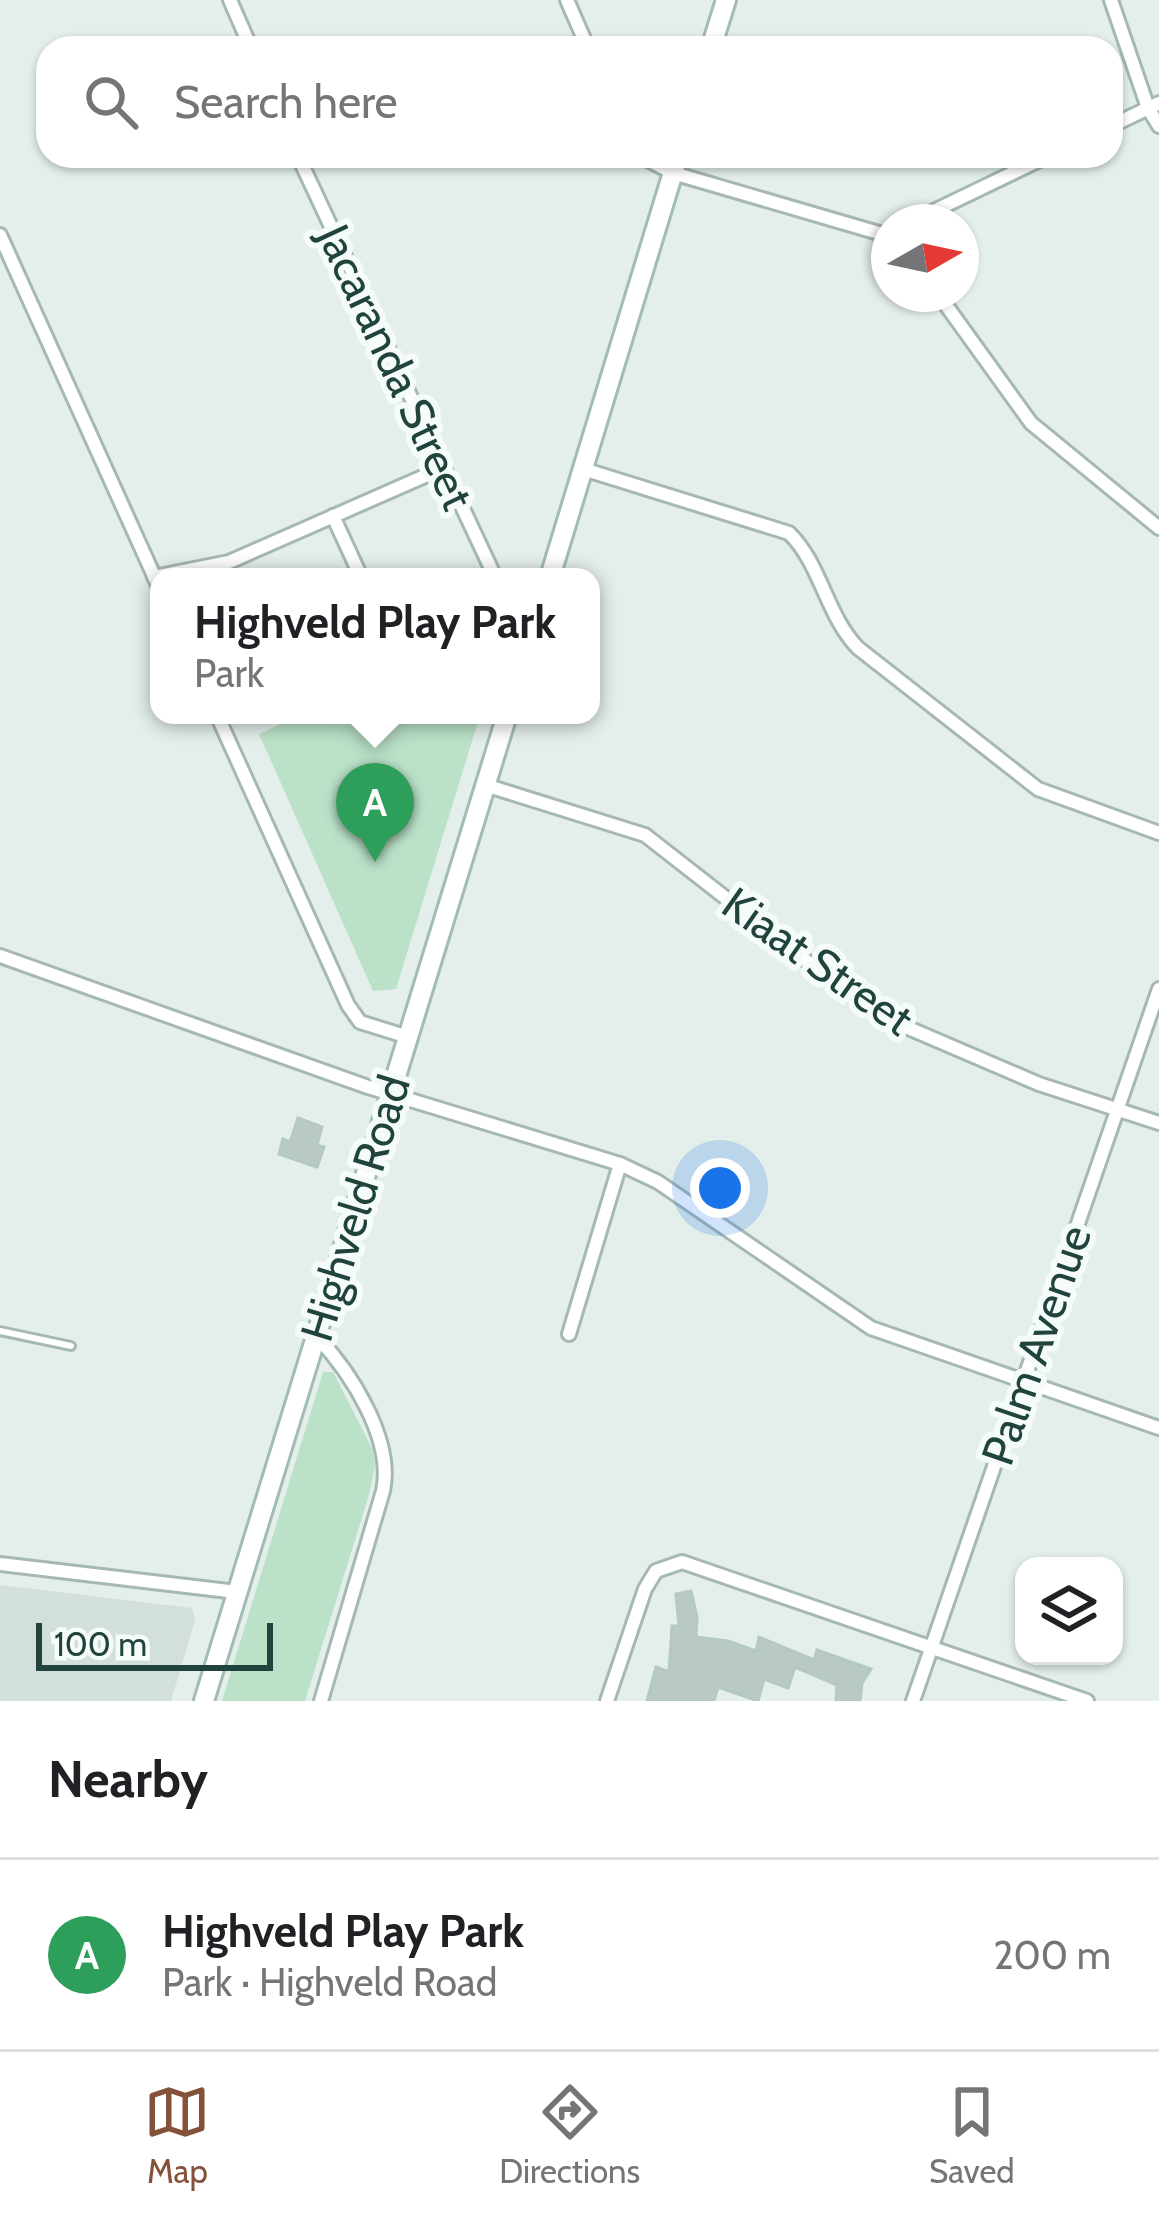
<!DOCTYPE html>
<meta charset="utf-8">
<style>
:root{--surface:#fff;--page:#f2f2f2;--text:#202124;--muted:#757577;--line:#e0e0e0;--accent:#845139}
body{margin:0;font-family:Cabin,sans-serif;background:var(--page);color:var(--text)}
.controls{position:absolute;right:36px;bottom:36px;display:grid;overflow:hidden;border-radius:24px;box-shadow:0 3px 9px #0004}
.controls button{width:108px;height:108px;display:grid;place-items:center;padding:0;border:0;border-bottom:3px solid var(--line);background:var(--surface);color:var(--text);font:60px sans-serif}
.compass{position:absolute;left:871px;top:204px;width:108px;height:108px;border-radius:50%;background:var(--surface);box-shadow:0 3px 9px #0004;rotate:81deg}
.scale{position:absolute;left:36px;bottom:30px;width:237px;box-sizing:border-box;padding-left:12px;border:6px solid #21433d;border-top:0;font-size:33px;line-height:42px;white-space:nowrap;color:#21433d;-webkit-text-stroke:9px #f5fbf8;paint-order:stroke}
.you{position:absolute;left:720px;top:1188px;width:42px;height:42px;margin:-30px;border:9px solid #fff;border-radius:50%;background:#1a73e8;box-shadow:0 0 0 18px #1a73e833}
.badge{display:grid;place-items:center;width:78px;height:78px;border-radius:50%;background:var(--accent);color:#fff;font-size:39px;font-weight:700}
.pin{position:absolute;translate:-50% -99px;filter:drop-shadow(0 3px 6px #0008)}
.pin::after{content:'';position:absolute;top:63px;width:42px;height:36px;background:inherit;clip-path:polygon(0 0,100% 0,50% 100%)}
.popup{position:absolute;left:150px;top:568px;width:450px;height:156px;box-sizing:border-box;display:grid;place-content:center;border-radius:24px;background:var(--surface);filter:drop-shadow(0 3px 9px #0005);font-size:39px;white-space:nowrap;color:var(--muted)}
.popup b{font-size:45px;color:var(--text)}
.popup::after{content:'';position:absolute;left:50%;top:100%;margin-left:-24px;border:24px solid transparent;border-top-color:var(--surface)}
.list{margin:0;padding:0;list-style:none}
h2{display:flex;justify-content:space-between;align-items:center;height:156px;margin:0;padding:0 48px;font-size:51px}
h2 small{font-size:39px;font-weight:400;color:var(--muted)}
.list li{display:grid;grid-template-columns:78px 1fr auto;gap:36px;align-items:center;box-sizing:border-box;height:192px;padding:0 48px;border-top:3px solid var(--line)}
.list b{display:block;font-size:45px;white-space:nowrap}
.list p{margin:0;font-size:39px;white-space:nowrap;color:var(--muted)}
.list em{font-size:39px;font-style:normal;color:var(--muted)}
.icon{flex:none;width:66px;height:66px;fill:none;stroke:currentColor;stroke-width:2;stroke-linecap:round;stroke-linejoin:round}
.map{position:relative;flex:none;width:1159px;height:1701px;overflow:hidden}
.search{position:absolute;background:var(--surface);box-shadow:0 3px 9px #0004;left:36px;right:36px;top:36px;height:132px;display:flex;align-items:center;gap:30px;box-sizing:border-box;padding:0 42px;border-radius:36px;color:var(--muted);font-size:45px}
.sheet{height:348px;background:var(--surface)}
nav{display:flex;justify-content:space-around;align-items:center;box-sizing:border-box;height:168px;border-top:3px solid var(--line);background:var(--surface);font-size:33px;color:var(--muted)}
nav a{display:grid;justify-items:center;gap:6px}
nav .on{color:var(--accent)}
.map>svg:first-child{display:block}
.built{fill:#d2dfda}
.green{fill:#bbe2c9}
.building{fill:#b9cac4;stroke:#b5c9c3;stroke-width:3}
.lines{fill:none;stroke-linecap:round;stroke-linejoin:round}
.lane-casing{stroke:#a6b8b3;stroke-width:12}
.street-casing{stroke:#a6b8b3;stroke-width:18}
.secondary-casing{stroke:#a1bcb5;stroke-width:24}
.lane{stroke:#fff;stroke-width:6}
.street{stroke:#fff;stroke-width:12}
.secondary{stroke:#fff;stroke-width:18}
.labels{text-anchor:middle;stroke-width:12;stroke-linejoin:round;paint-order:stroke}
.street-label{font-size:45px;fill:#21433d;stroke:#f5fbf8}
</style>
<div class="map">
<svg width="1159" height="1701" viewBox="0 0 1159 1701">
<rect width="100%" height="100%" fill="#e4efeb"/>
<path class="built" d="M 0,1585 L 192,1608 L 195,1620 L 171,1701 L 0,1701 Z"/>
<g class="green">
<path d="M 300,715 L 480,715 L 396,989 L 373,991 L 259,734 Z"/>
<path d="M 323,1372 L 333,1372 L 373,1450 L 375,1466 L 369,1495 L 305,1701 L 222,1701 Z"/>
</g>
<g class="building">
<path d="M 298,1118 L 322,1127 L 317,1145 L 324,1147 L 317,1167 L 279,1154 L 283,1139 L 290,1142 Z"/>
<path d="M 691,1591 L 697,1617 L 696,1637 L 728,1641 L 756,1651 L 759,1637 L 814,1660 L 817,1650 L 871,1669 L 862,1683 L 860,1701 L 836,1701 L 837,1685 L 795,1667 L 788,1688 L 764,1679 L 758,1701 L 718,1687 L 714,1701 L 647,1701 L 656,1667 L 669,1672 L 672,1626 L 679,1626 L 676,1594 Z"/>
</g>
<g class="lines">
<g class="lane-casing">
<path id="lane" d="M 0,1331 L 71,1346"/>
</g>
<g class="street-casing">
<g id="street">
<path d="M 230,0 L 251,48"/>
<path d="M 567,0 L 588,48"/>
<path d="M 1111,0 L 1148,108 L 1159,126"/>
<path d="M 1111,126 L 1159,103"/>
<path d="M 298,156 L 495,577"/>
<path d="M 640,156 L 673,173 L 889,236"/>
<path d="M 911,222 L 1048,156"/>
<path d="M 0,235 L 159,587"/>
<path d="M 938,294 L 1031,423 L 1159,528"/>
<path d="M 583,469 L 789,533 C 821,564 826,615 858,648 L 1038,789 L 1159,833"/>
<path d="M 333,516 L 361,577"/>
<path d="M 154,577 L 229,562 L 443,468"/>
<path d="M 217,715 L 348,1005 L 360,1022 L 408,1037"/>
<path d="M 485,785 L 645,835 L 845,991 L 892,1021 L 1039,1084 L 1159,1123"/>
<path d="M 0,956 L 368,1087 L 620,1164 L 658,1182 L 871,1328 L 1159,1428"/>
<path d="M 569,1334 L 620,1164"/>
<path d="M 316,1336 C 351,1372 394,1440 383,1491 L 321,1701"/>
<path d="M 0,1564 L 237,1592"/>
<path d="M 607,1701 L 645,1589 L 656,1571 L 682,1562 L 1087,1701"/>
<path d="M 913,1701 L 1159,989"/>
</g>
</g>
<g class="secondary-casing">
<g id="secondary">
<path d="M 711,48 L 726,0"/>
<path d="M 550,577 L 678,156"/>
<path d="M 204,1701 L 507,715"/>
</g>
</g>
<use href="#lane" class="lane"/>
<use href="#street" class="street"/>
<use href="#secondary" class="secondary"/>
</g>
<g class="labels">
<g class="street-label">
<text transform="translate(396 367) rotate(65)" y="16">Jacaranda Street</text>
<text transform="translate(818 961) rotate(35)" y="16">Kiaat Street</text>
<text transform="translate(355 1208) rotate(-73)" y="16">Highveld Road</text>
<text transform="translate(1036 1345) rotate(-71)" y="16">Palm Avenue</text>
</g>
</g>
</svg>
<div class="controls">
<button><svg class="icon" aria-label="layers" viewBox="0 0 24 24"><path d="M12 4l9 5-9 5-9-5zM3 14l9 5 9-5"/></svg></button>
</div>
<svg class="compass" viewBox="-18 -18 36 36"><path d="M0-13l5 13h-10z" fill="#e53935"/><path d="M0 13l5-13h-10z" fill="#757577"/></svg>
<div class="scale">100 m</div>
<div class="you"></div>
<div class="pin badge" style="left:375px;top:862px;background:#2e9e5b">A</div>
<div class="popup"><b>Highveld Play Park</b>Park</div>
<div class="search"><svg class="icon" aria-label="search" viewBox="0 0 24 24"><circle cx="10" cy="10" r="6"/><path d="M15 15l6 6"/></svg>Search here</div>
</div>
<section class="sheet">
<h2>Nearby<small></small></h2>
<ul class="list">
<li><span class="badge" style="background:#2e9e5b">A</span><div><b>Highveld Play Park</b><p>Park · Highveld Road</p></div><em>200 m</em></li>
</ul>
</section>
<nav>
<a class="on"><svg class="icon" aria-label="map" viewBox="0 0 24 24"><path d="M3 6l6-2 6 2 6-2v14l-6 2-6-2-6 2zM9 4v14M15 6v14"/></svg>Map</a>
<a><svg class="icon" aria-label="directions" viewBox="0 0 24 24"><path d="M12 3l9 9-9 9-9-9zM9 14v-3h6M13 9l2 2-2 2"/></svg>Directions</a>
<a><svg class="icon" aria-label="saved" viewBox="0 0 24 24"><path d="M7 4h10v16l-5-4-5 4z"/></svg>Saved</a>
</nav>
